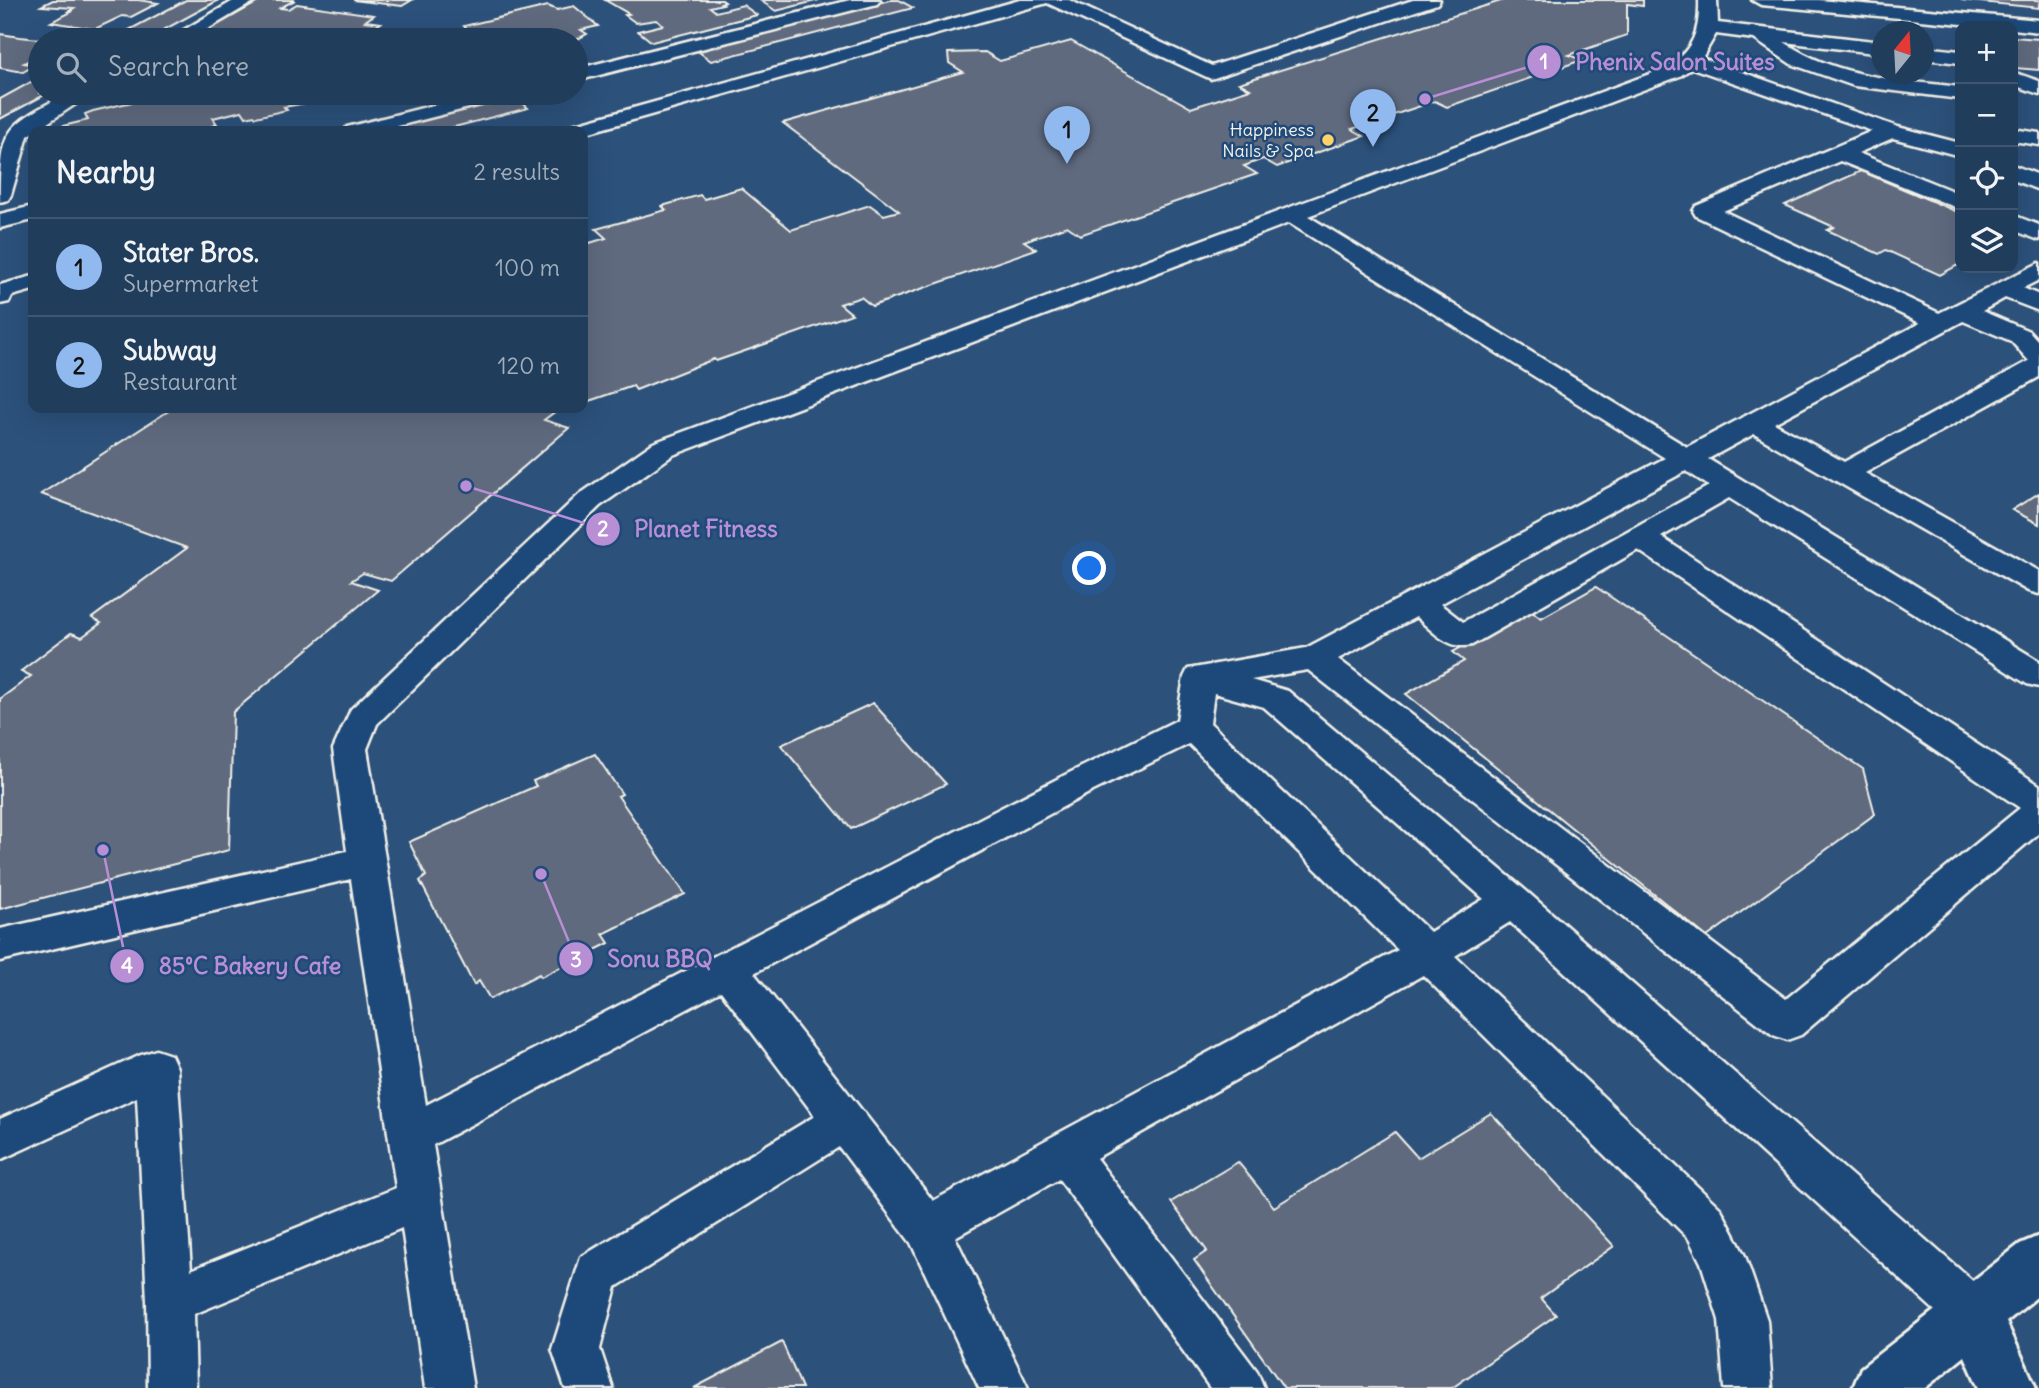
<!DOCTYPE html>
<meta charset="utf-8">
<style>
:root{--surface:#213d5c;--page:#294462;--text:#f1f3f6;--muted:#a2aebb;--line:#3e5672;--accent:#90b9f0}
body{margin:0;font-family:Delius,sans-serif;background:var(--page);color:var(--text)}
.controls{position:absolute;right:21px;top:21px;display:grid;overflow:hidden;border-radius:14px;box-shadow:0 7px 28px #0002}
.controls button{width:63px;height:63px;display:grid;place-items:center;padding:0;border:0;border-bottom:2px solid var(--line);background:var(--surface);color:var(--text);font:35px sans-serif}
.compass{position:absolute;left:1871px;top:21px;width:63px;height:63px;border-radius:50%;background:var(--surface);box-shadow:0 7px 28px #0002;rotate:18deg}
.you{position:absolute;left:1090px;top:569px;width:24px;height:24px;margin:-18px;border:5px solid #fff;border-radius:50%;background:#1a73e8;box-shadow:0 0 0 10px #1a73e833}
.badge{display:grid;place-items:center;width:46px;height:46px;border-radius:50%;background:var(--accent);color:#111;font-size:23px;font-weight:700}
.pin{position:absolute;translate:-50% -58px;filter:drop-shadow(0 2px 4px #0008)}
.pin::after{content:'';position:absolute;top:37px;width:24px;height:21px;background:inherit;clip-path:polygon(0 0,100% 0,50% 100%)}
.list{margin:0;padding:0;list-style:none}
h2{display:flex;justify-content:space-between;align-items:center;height:91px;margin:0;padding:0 28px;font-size:30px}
h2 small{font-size:23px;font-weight:400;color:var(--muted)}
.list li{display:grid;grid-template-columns:46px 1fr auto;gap:21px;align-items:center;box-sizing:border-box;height:98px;padding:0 28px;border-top:2px solid var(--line)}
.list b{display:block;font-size:26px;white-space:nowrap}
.list p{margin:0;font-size:23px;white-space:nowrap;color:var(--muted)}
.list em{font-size:23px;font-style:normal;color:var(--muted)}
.icon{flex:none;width:38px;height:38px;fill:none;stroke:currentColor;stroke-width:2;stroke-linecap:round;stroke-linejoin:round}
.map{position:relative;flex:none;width:2039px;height:1388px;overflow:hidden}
.search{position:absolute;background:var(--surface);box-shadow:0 7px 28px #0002;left:28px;top:28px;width:560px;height:77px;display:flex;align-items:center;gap:18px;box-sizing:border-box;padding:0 24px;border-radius:38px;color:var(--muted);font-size:26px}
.panel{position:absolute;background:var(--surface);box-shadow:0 7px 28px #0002;left:28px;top:126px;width:560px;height:287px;border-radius:14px}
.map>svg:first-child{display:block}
.building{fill:#5f6b7f;stroke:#f4f1e8;stroke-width:2}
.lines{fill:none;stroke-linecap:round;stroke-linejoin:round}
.lane-casing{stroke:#f4f1e8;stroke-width:5}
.primary-casing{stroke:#f4f1e8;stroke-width:6}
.lane{fill:#1f4a7a;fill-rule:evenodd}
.primary{fill:#1f4a7a;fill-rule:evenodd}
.poi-dot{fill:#ffd166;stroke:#1f4a7a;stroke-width:2.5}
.labels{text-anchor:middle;stroke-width:5;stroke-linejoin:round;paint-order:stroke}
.far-poi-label{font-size:18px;fill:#f4f1e8;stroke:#1f4a7a;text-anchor:end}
.leader{fill:none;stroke:#b88ed4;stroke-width:2.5}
.callout-dot{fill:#b88ed4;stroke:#1f4a7a;stroke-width:2.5}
.mark-label{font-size:21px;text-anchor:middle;font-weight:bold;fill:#fff}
.callout-label{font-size:23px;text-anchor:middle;font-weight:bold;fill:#b88ed4;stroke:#1f4a7a;stroke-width:5;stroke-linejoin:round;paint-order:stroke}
</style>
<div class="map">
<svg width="2039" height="1388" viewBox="0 0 2039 1388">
<rect width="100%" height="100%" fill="#2c517b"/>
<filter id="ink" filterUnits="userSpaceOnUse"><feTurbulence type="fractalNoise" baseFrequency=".0143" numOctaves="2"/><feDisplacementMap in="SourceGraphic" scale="14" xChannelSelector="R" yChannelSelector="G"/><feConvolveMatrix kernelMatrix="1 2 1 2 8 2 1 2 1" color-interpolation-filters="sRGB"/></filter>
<g filter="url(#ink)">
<g class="building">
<path d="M 53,0 L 138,0 L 158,3 L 131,17 L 122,16 L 95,29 L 51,22 L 73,11 L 69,11 L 74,8 L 41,6 Z"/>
<path d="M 186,0 L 219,0 L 145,40 L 110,40 Z"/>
<path d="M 262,0 L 295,0 L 280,8 L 288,9 L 297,4 L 374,15 L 365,21 L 381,23 L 354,40 L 244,40 L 247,39 L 240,38 L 250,32 L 241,31 L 224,40 L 190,40 Z"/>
<path d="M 353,0 L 412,0 L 402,6 Z"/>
<path d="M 605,0 L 722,0 L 725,2 L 721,3 L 723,4 L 710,7 L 716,12 L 743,5 L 757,15 L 652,42 L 638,31 L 663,25 L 656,20 L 636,23 L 625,15 L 629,14 Z"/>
<path d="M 765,0 L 819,0 L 776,11 L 761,1 Z"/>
<path d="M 890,0 L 899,0 L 913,8 L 711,61 L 695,49 Z"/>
<path d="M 1504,0 L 1643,0 L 1643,6 L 1627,4 L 1627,35 L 1569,55 L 1582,60 L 1447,107 L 1435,101 L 1352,129 L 1364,136 L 1277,167 L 1263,159 L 1244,166 L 1257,174 L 1080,235 L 1067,226 L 1024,241 L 1036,249 L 872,306 L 861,297 L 840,304 L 852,314 L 716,361 L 714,359 L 636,390 L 633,386 L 583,403 L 583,245 L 606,238 L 596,229 L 666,210 L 662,206 L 700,195 L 704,199 L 741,188 L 791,230 L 870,205 L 884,215 L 899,211 L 783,123 L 963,72 L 949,63 L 948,53 L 985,52 L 1000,61 L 1071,41 L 1191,108 L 1250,89 L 1239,83 Z"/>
<path d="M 1961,0 L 2039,0 L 2039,8 Z"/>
<path d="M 548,6 L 557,10 L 574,6 L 598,26 L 581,30 L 587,34 L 576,40 L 403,40 L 432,32 L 439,32 L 444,37 L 469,31 L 464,26 Z"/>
<path d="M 0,34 L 20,37 L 49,40 L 40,40 L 40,55 L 24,63 L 35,65 L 23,72 L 0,68 Z"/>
<path d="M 2013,37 L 2039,39 L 2039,70 L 2015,68 Z"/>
<path d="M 40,77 L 40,93 L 48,93 L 0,119 L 0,99 Z"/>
<path d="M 95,93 L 132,93 L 121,99 L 93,94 Z"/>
<path d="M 171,93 L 196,95 L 347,93 L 342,94 L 344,96 L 284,107 L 287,110 L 256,117 L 254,115 L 246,117 L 242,111 L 213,118 L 217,124 L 200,131 L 66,131 L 63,126 L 88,120 L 85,114 L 93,111 Z"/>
<path d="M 515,96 L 528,108 L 439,131 L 394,131 L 390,128 Z"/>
<path d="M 1861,171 L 1960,213 L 1960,264 L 1940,275 L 1886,250 L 1879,254 L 1827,230 L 1834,227 L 1785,205 Z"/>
<path d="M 173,408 L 560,408 L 544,420 L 569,428 L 391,581 L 363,573 L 351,581 L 378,590 L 233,712 L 229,850 L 0,909 L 0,699 L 31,676 L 21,671 L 71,633 L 82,637 L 101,623 L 92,618 L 187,548 L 41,494 Z"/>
<path d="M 2039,493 L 2039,524 L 2012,510 Z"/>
<path d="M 1596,587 L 1863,769 L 1875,814 L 1707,937 L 1406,694 L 1464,661 L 1453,652 L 1529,609 L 1541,618 Z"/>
<path d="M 873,703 L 946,784 L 851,829 L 781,745 Z"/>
<path d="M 595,754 L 622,794 L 618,796 L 685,894 L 603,934 L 609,943 L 541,977 L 539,974 L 490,999 L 479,981 L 474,985 L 420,881 L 426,876 L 409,842 L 536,786 L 533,781 Z"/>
<path d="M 1491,1113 L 1614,1246 L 1541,1298 L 1556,1315 L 1452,1388 L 1284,1388 L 1194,1260 L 1207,1251 L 1171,1202 L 1238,1162 L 1274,1207 L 1395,1132 L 1418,1158 Z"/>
<path d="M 782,1342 L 802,1388 L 694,1388 Z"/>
</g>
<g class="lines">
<g class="lane-casing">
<g id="lane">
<path d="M 235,0 L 257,0 L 189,40 L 167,40 Z"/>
<path d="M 850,0 L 880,0 L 877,4 L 576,81 L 576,69 Z"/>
<path d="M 1020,0 L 1069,0 L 1212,66 L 1413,0 L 1440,0 L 1437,4 L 1211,79 L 1047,3 L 583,134 L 583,131 L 562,131 L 565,127 Z"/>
<path d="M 1699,0 L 1717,0 L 1718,23 L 1882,42 L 1882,54 L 1784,42 C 1838,78 1898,80 1960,87 L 1960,99 L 1854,86 L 1791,64 L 1754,39 L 1716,34 L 1702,58 L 1898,127 L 1960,143 L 1960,156 L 1893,138 L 1858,153 L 1960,194 L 1960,209 L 1840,161 L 1723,211 L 1939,313 L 2039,263 L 2039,280 L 2023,288 L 2039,295 L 2039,311 L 2005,298 L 1982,311 L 2029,331 L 2039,342 L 2039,377 L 1865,473 L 2039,571 L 2039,594 L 2028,591 L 1754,434 L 1708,459 L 2039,661 L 2039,687 L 2027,684 L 1729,498 L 1661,537 L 2039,785 L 2039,833 L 1801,1035 L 1787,1040 L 1773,1035 L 1308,670 L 1251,680 L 1288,691 L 1525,890 L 1991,1297 L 1997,1314 L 1991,1331 L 1974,1337 L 1957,1331 L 1510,922 L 1455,956 L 1721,1209 L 1745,1256 L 1767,1320 L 1772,1388 L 1724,1388 L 1719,1320 L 1701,1263 L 1689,1239 L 1423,975 L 1096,1158 L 1257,1371 L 1264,1388 L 1210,1388 L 1059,1179 L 955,1237 L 1028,1388 L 979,1388 L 911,1243 L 839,1147 L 616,1287 L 600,1349 L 613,1388 L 565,1388 L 552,1349 L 581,1257 L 815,1116 L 721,991 L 433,1145 L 473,1388 L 425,1388 L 402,1228 L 194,1314 L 196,1388 L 148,1388 L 147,1301 L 137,1097 L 0,1160 L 0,1119 L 141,1055 L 156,1050 L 171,1055 L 177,1068 L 191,1270 L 396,1188 L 351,879 L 0,961 L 0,929 L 347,851 L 333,749 L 351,709 L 580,494 L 653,443 L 1666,68 C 1693,50 1700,32 1699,0 ZM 1692,68 L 1872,131 L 1696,206 L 1693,211 L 1696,216 L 1920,323 L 1687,447 L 1308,216 L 1680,76 ZM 1289,223 L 1665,458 L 1306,648 L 1188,669 L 1184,677 L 1177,720 L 1063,776 L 426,1105 L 367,749 L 377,724 L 600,506 L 673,455 ZM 1963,321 L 2011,341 L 2029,361 L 1844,462 L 1774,423 ZM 1686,471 L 1709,486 L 1463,622 L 1440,604 ZM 1638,550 L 2020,808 L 1786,999 L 1338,659 L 1416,617 C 1433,631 1449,651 1472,645 ZM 1214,693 L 1264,707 L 1484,899 L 1430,932 L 1210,723 ZM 1189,744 L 1398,950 L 933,1201 L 754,973 L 1087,794 Z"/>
<path d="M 1752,0 L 1819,0 L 2039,20 L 2039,32 L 2013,29 L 2013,26 L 1983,26 L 1761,5 Z"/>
<path d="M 1924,47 L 1960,51 L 1960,63 L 1924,59 Z"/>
<path d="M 2013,72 L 2039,81 L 2039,94 L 2013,85 Z"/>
<path d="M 68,93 L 92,93 L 28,136 L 11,195 L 8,200 L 0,202 C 0,128 4,127 68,93 Z"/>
<path d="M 482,93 L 515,93 L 512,97 L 378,131 L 344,131 L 347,127 Z"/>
<path d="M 2013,129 L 2039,133 L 2039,145 L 2013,141 Z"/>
<path d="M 2013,165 L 2039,175 L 2039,190 L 2013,180 Z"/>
<path d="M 33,206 L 33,220 L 0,228 L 0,214 Z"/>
<path d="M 2013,215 L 2039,225 L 2039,240 L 2013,230 Z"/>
<path d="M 33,276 L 33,290 L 12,296 L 9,302 L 0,304 L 0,285 Z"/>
</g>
</g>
<g class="primary-casing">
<path id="primary" d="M 2039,1236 L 2039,1295 L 2006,1322 L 2036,1388 L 1979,1388 L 1965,1356 L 1925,1388 L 1853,1388 L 1861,1368 L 2020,1244 Z"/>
</g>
<use href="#lane" class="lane"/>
<use href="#primary" class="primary"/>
</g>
</g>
<circle class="poi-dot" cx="1328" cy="140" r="7"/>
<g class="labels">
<g class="far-poi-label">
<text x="1314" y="136">Happiness<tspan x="1314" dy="21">Nails &amp; Spa</tspan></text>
</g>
</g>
<path class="leader" d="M1425 99L1544 62M466 486L603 529M541 874L576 959M103 850L127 966"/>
<g class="callout-dot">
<circle cx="1425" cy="99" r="7"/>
<circle cx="466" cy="486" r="7"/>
<circle cx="541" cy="874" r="7"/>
<circle cx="103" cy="850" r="7"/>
<circle cx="1544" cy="62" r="18"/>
<circle cx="603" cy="529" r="18"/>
<circle cx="576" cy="959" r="18"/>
<circle cx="127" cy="966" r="18"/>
</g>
<g class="mark-label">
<text x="1544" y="69">1</text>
<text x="603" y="536">2</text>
<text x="576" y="967">3</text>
<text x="127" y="973">4</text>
</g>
<g class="callout-label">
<text x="1675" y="70">Phenix Salon Suites</text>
<text x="706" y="537">Planet Fitness</text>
<text x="660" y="967">Sonu BBQ</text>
<text x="250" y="974">85°C Bakery Cafe</text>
</g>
</svg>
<div class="controls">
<button>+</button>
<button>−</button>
<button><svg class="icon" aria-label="locate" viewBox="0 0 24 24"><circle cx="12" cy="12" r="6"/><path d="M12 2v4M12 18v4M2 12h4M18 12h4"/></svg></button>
<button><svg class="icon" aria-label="layers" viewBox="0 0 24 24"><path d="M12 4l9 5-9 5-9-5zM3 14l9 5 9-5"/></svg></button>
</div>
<svg class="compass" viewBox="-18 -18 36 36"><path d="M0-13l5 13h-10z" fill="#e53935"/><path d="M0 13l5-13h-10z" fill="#a2aebb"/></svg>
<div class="you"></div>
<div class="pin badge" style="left:1067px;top:164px">1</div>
<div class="pin badge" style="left:1373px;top:147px">2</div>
<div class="search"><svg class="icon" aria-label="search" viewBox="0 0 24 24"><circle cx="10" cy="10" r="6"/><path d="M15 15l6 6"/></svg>Search here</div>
<section class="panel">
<h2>Nearby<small>2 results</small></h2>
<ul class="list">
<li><span class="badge">1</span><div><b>Stater Bros.</b><p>Supermarket</p></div><em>100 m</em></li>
<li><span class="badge">2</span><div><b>Subway</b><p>Restaurant</p></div><em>120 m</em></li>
</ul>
</section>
</div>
